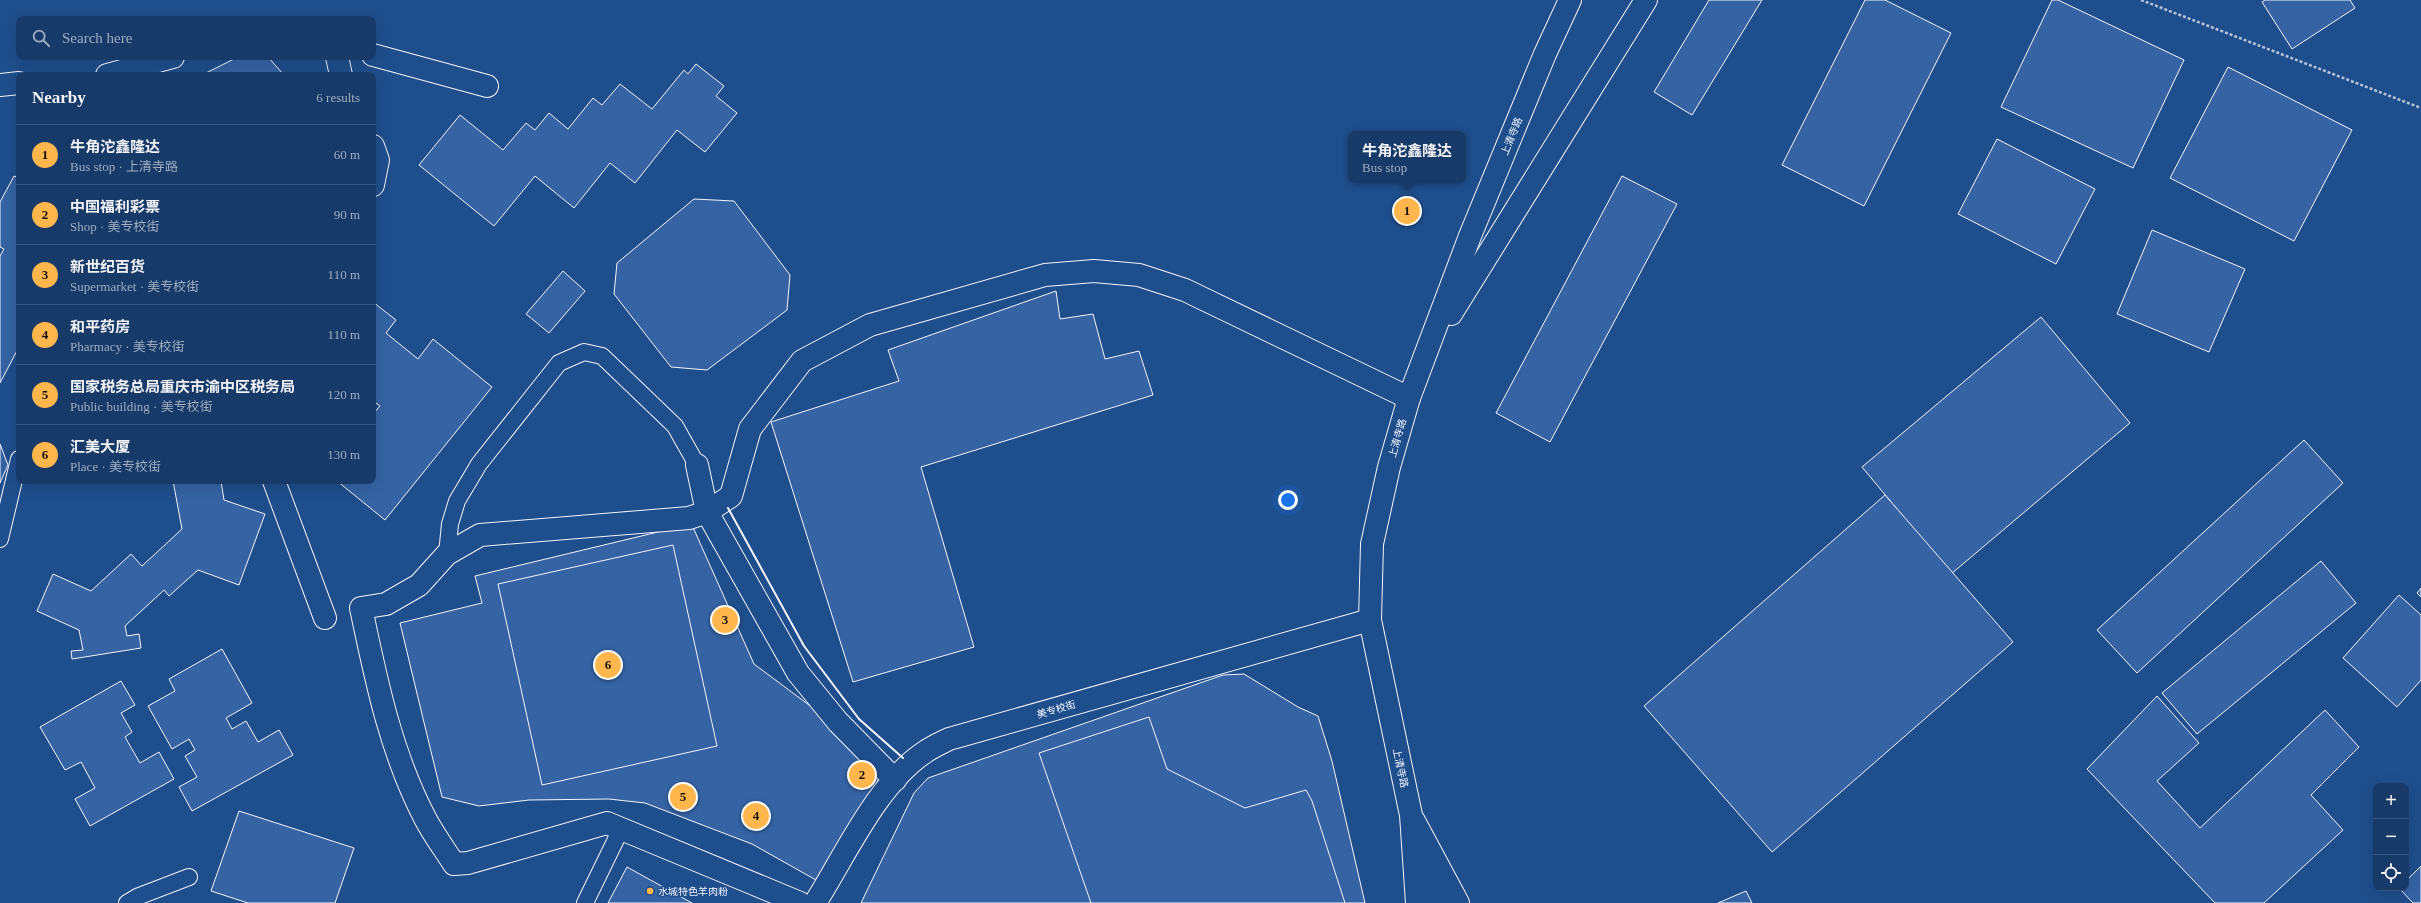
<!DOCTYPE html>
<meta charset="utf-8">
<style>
:root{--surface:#173a69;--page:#20416f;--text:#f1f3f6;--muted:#9eadc0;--line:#36547d;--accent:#ffb74d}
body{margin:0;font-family:"Times New Roman","Noto Sans SC",serif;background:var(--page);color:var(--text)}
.controls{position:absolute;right:12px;bottom:12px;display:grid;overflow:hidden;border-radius:8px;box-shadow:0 4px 16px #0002}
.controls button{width:36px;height:36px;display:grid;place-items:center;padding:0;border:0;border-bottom:1px solid var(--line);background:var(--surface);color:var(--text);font:20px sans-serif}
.you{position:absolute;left:1288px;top:500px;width:14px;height:14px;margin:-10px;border:3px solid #fff;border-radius:50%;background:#1a73e8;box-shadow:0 0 0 6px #1a73e833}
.badge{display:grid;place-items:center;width:26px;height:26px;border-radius:50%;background:var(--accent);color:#111;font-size:13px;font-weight:700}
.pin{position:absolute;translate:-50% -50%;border:2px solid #fff;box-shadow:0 1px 4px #0006}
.popup{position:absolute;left:1348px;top:131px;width:118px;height:52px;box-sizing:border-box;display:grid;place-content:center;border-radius:8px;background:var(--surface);filter:drop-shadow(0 1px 3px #0005);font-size:13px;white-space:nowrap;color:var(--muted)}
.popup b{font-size:15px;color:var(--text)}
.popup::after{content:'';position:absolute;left:50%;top:100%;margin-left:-8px;border:8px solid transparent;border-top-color:var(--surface)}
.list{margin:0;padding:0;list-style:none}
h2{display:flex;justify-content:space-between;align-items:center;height:52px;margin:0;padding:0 16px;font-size:17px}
h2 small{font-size:13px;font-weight:400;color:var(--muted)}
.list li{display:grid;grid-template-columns:26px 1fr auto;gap:12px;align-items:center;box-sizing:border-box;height:60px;padding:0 16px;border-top:1px solid var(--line)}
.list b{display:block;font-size:15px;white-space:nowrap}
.list p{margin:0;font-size:13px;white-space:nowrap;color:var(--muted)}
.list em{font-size:13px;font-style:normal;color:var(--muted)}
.icon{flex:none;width:22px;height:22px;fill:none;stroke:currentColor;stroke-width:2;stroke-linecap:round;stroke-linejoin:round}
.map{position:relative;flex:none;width:2421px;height:903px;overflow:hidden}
.search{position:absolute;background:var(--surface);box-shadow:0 4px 16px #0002;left:16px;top:16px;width:360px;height:44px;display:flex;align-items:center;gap:10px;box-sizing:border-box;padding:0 14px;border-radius:8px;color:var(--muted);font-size:15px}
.panel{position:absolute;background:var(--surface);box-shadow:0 4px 16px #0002;left:16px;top:72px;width:360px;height:412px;border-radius:8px}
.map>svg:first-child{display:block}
.building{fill:#3563a3;stroke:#f2f6ff}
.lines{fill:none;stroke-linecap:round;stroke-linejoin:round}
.service-casing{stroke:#f2f6ff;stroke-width:18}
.minor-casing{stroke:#f2f6ff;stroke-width:24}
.tertiary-casing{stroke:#f2f6ff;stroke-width:24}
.secondary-casing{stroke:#f2f6ff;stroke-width:24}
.path{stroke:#b3c4dc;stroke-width:2.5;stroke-dasharray:3 2;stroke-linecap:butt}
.service{stroke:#1f4e8c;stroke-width:16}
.minor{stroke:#1f4e8c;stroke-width:22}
.tertiary{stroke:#1f4e8c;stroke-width:22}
.secondary{stroke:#1f4e8c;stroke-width:22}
.wall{stroke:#f2f6ff;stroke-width:2}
.poi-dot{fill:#ffb74d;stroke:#1f4e8c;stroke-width:1.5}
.labels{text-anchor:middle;stroke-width:3;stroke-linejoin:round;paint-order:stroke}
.street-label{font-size:10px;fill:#f2f6ff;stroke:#1f4e8c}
.poi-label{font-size:10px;fill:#f2f6ff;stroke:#1f4e8c;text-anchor:start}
</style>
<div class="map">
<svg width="2421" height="903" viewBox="0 0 2421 903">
<rect width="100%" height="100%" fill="#1f4e8c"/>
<g class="building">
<path d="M 1709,0 L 1762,0 L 1692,115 L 1654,92 Z"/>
<path d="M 1865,0 L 1885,0 L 1951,33 L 1864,206 L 1782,165 Z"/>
<path d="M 2052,0 L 2058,0 L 2184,60 L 2133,168 L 2001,107 Z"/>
<path d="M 2265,0 L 2350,0 L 2355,8 L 2292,49 L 2262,2 Z"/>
<path d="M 238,57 L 268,57 L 284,75 L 202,75 Z"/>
<path d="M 696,64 L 724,86 L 716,96 L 737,113 L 705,152 L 677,130 L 635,183 L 610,163 L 574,208 L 535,176 L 494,226 L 419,165 L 460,115 L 503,150 L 526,123 L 535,130 L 549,113 L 568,129 L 593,98 L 602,105 L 620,84 L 652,109 L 684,70 L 688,74 Z"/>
<path d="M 2228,67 L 2352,130 L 2294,241 L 2170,178 Z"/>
<path d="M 1997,139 L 2095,189 L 2056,264 L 1958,214 Z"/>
<path d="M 14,176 L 19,178 L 19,347 L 0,383 L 0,256 L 4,249 L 0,247 L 0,202 Z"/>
<path d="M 1622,176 L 1677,204 L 1550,442 L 1496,413 Z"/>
<path d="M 694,199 L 734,201 L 790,275 L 787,310 L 707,370 L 671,367 L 614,294 L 617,263 Z"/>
<path d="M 2152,230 L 2245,269 L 2209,352 L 2117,314 Z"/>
<path d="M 563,271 L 585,291 L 549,333 L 526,314 Z"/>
<path d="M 1056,291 L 1060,319 L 1093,314 L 1105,359 L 1139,351 L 1153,395 L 921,467 L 974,647 L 853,682 L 771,422 L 899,381 L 888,350 Z"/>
<path d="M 373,302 L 396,320 L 386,333 L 418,359 L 433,339 L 492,387 L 385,520 L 337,481 L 373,481 L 373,414 L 380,406 L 373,401 Z"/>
<path d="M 2041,317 L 2130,423 L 1951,574 L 1862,467 Z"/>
<path d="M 2304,440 L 2343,483 L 2137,673 L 2097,630 Z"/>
<path d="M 0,444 L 8,465 L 0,483 Z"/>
<path d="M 173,481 L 221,481 L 224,500 L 265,514 L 239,585 L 198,570 L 169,596 L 164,590 L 125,626 L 127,636 L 139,634 L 141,648 L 72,659 L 71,651 L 83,650 L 79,630 L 37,611 L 53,574 L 91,591 L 131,554 L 142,566 L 182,529 Z"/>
<path d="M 1885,495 L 2013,642 L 1772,852 L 1644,706 Z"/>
<path d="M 692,525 L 754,664 L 809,705 L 880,777 L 816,880 L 752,844 L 645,803 L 609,799 L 529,800 L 479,806 L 442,797 L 400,623 L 482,603 L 475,576 L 658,532 Z"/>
<path d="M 673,545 L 717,746 L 542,785 L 498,584 Z"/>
<path d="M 2321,561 L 2356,603 L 2197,734 L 2162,693 Z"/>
<path d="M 2421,588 L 2421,597 L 2417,593 Z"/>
<path d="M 2399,595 L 2421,615 L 2421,680 L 2397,707 L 2343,658 Z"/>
<path d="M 222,649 L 252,703 L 226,718 L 232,729 L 246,721 L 258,742 L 279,730 L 293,755 L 192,811 L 179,787 L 197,777 L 185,756 L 195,750 L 189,739 L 172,749 L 148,706 L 175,691 L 169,679 Z"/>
<path d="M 1244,674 L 1298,707 L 1318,716 L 1332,761 L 1365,903 L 861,903 L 914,793 L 928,778 L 1223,675 Z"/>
<path d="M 121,681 L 135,705 L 121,713 L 132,732 L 125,737 L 140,763 L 159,752 L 174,779 L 90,826 L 75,799 L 95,788 L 81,762 L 65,770 L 40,727 Z"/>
<path d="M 2157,696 L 2199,743 L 2157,781 L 2200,828 L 2325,710 L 2359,747 L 2311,795 L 2343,830 L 2264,903 L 2215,903 L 2087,769 Z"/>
<path d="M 1149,717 L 1167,769 L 1245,808 L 1306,790 L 1312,801 L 1345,903 L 1091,903 L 1039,753 Z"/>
<path d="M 239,811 L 354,848 L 335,903 L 248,903 L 211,891 Z"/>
<path d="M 2421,866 L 2421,903 L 2413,903 L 2399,888 L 2406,888 L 2406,881 Z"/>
<path d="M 627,867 L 692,903 L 608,903 Z"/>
<path d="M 1746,891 L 1752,903 L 1718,903 Z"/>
</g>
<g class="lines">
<g class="service-casing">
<g id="service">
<path d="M 0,539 L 19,459"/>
<path d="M 447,554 L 450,524 L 457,501 L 479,464 L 559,363 L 584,352 L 602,356 L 675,426 L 697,465"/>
<path d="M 127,903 L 137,897 L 189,877"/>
<path d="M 585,903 L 621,829"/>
</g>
</g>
<g class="minor-casing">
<g id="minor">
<path d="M 373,55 L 487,86"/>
<path d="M 337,57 L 341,75"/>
<path d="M 107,75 L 173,57"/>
<path d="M 0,85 L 19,83"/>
<path d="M 373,146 L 378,160 L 373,185"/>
<path d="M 697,465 L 707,512 L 798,673 L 838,722 L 895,780"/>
<path d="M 274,481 L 325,618"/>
<path d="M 800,903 L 607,823 L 468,863 L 454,864 C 445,850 434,835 426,820 C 391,754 376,680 361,608 L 386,604 L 419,585 L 447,554 L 480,535 L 689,518 L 707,512 L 731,496 L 750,429 L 802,361 L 870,325 L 1045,275 L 1094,271 L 1139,275 L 1185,290 L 1409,398"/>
</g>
</g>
<g class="tertiary-casing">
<path id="tertiary" d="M 815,903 C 846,854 877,784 925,752 C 932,747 941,743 949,739 L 1370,620"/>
</g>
<g class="secondary-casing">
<g id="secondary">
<path d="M 1451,314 L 1646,0"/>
<path d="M 1414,821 L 1458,903"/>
<path d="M 1427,865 L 1439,903"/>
<path d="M 1417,903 L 1411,815 L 1370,620 L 1372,544 L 1389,467 L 1409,398 L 1470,236 L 1545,54 L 1570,0"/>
</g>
</g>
<path class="path" d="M 2141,0 L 2421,108"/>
<use href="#service" class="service"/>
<use href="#minor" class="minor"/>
<use href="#tertiary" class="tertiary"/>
<use href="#secondary" class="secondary"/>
<path class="wall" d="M 728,508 L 804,646 L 859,719 L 903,758"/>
</g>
<circle class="poi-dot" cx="650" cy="891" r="4"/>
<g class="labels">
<g class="street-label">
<text transform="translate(1511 136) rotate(-68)" y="4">上清寺路</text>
<text transform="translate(1397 438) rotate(-74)" y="4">上清寺路</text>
<text transform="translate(1056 709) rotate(-16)" y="4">美专校街</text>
<text transform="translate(1401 768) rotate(78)" y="4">上清寺路</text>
</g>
<g class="poi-label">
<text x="658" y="895">水城特色羊肉粉</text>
</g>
</g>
</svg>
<div class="controls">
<button>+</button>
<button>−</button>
<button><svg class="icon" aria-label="locate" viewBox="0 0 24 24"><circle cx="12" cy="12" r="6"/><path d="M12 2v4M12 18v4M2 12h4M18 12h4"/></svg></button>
</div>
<div class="you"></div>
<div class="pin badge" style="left:1407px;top:211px">1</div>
<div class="popup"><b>牛角沱鑫隆达</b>Bus stop</div>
<div class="pin badge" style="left:862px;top:775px">2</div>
<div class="pin badge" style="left:725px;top:620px">3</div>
<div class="pin badge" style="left:756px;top:816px">4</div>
<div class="pin badge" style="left:683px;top:797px">5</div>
<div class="pin badge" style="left:608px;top:665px">6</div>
<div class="search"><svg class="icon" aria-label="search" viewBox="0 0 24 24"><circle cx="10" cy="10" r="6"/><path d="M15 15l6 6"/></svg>Search here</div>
<section class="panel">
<h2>Nearby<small>6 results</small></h2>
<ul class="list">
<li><span class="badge">1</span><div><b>牛角沱鑫隆达</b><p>Bus stop · 上清寺路</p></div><em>60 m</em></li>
<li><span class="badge">2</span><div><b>中国福利彩票</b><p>Shop · 美专校街</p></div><em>90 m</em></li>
<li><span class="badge">3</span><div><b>新世纪百货</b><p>Supermarket · 美专校街</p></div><em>110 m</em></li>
<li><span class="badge">4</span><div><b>和平药房</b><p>Pharmacy · 美专校街</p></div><em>110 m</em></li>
<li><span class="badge">5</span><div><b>国家税务总局重庆市渝中区税务局</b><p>Public building · 美专校街</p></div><em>120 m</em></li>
<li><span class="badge">6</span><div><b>汇美大厦</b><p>Place · 美专校街</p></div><em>130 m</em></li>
</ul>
</section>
</div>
